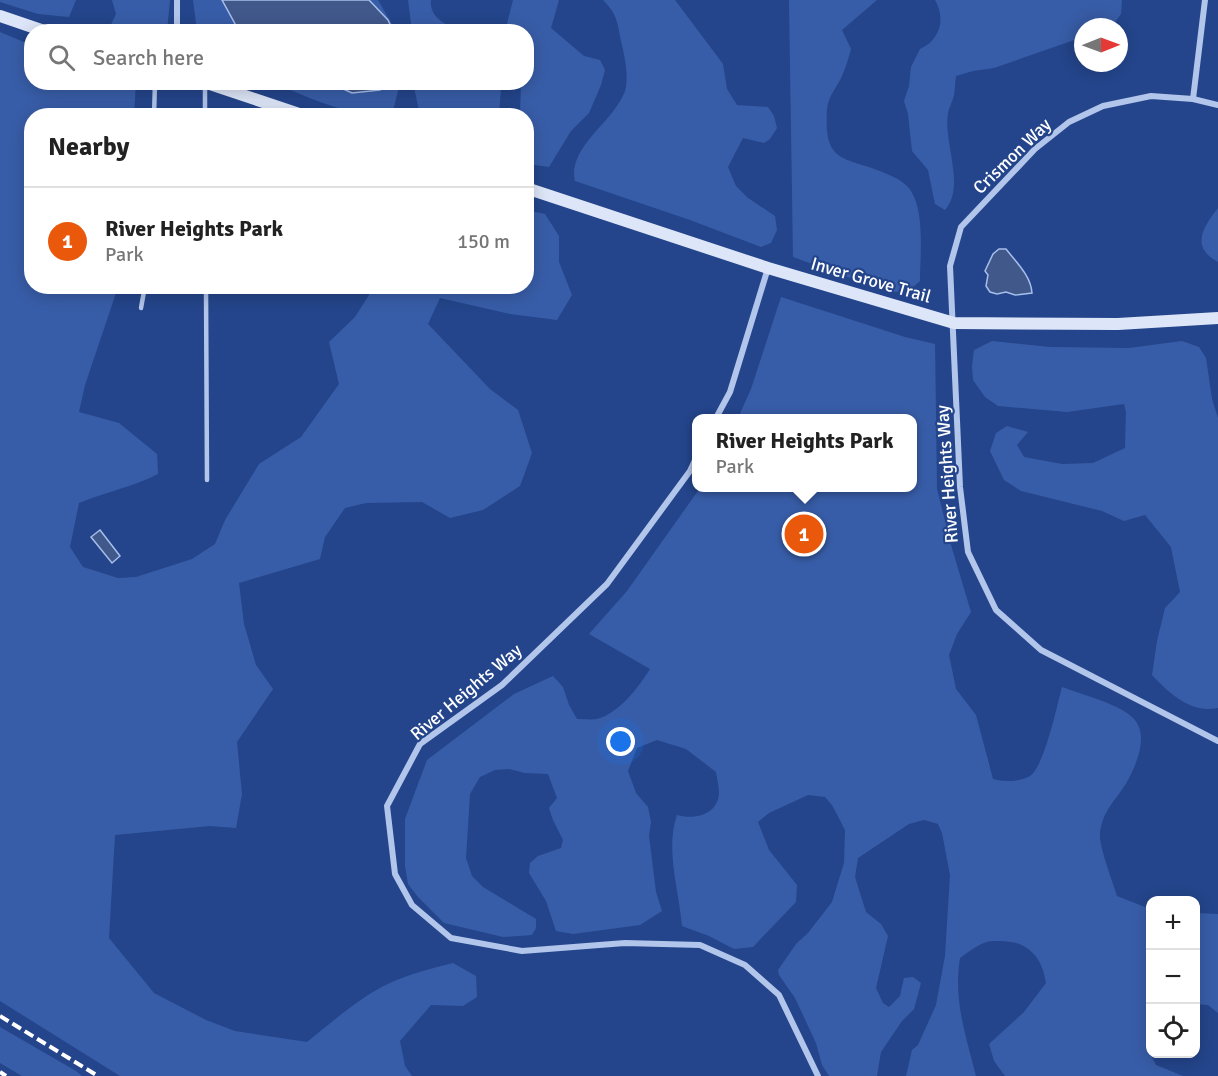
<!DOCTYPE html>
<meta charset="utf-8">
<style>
:root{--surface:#fff;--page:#f2f2f2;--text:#222;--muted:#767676;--line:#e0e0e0;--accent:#ea580c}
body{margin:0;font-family:Signika,sans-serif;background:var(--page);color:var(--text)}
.controls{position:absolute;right:18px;bottom:18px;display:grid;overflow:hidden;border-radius:12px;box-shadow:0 3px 15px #0003}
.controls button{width:54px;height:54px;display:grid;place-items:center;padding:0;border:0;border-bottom:2px solid var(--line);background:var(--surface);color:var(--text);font:30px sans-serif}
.compass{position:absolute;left:1074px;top:18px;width:54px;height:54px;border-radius:50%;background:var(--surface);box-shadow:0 3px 15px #0003;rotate:89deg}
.you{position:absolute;left:621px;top:742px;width:21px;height:21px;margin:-15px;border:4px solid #fff;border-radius:50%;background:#1a73e8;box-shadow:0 0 0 9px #1a73e833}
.badge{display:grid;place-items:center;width:39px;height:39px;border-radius:50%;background:var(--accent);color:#fff;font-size:20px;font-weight:700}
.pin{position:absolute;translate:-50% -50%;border:3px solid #fff;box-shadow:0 2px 6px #0006}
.popup{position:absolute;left:692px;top:414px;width:225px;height:78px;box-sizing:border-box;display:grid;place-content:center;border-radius:12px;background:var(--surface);filter:drop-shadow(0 2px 4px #0005);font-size:20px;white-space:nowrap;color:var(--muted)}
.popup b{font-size:22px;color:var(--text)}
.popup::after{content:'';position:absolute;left:50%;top:100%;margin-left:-12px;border:12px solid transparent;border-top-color:var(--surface)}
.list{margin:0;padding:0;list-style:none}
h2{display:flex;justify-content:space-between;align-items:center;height:78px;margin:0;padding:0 24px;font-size:26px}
h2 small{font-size:20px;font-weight:400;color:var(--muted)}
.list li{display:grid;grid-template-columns:39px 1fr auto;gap:18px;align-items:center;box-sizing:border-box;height:108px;padding:0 24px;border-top:2px solid var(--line)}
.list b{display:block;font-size:22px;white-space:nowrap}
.list p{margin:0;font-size:20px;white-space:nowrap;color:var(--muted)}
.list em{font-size:20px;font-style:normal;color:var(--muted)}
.icon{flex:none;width:33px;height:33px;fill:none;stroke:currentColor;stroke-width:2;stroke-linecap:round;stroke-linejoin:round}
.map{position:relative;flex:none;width:1218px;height:1076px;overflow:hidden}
.search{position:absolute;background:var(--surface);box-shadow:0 3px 15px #0003;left:24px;top:24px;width:510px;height:66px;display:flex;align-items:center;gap:15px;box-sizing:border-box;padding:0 21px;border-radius:24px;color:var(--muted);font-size:22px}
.panel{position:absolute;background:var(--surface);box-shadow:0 3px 15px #0003;left:24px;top:108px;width:510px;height:186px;border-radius:24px}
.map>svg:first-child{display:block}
.green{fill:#385da8}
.water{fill:#41588b;stroke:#a6beeb;stroke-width:1.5}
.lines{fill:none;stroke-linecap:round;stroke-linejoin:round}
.lane{stroke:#b2c5ea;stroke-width:4.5}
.street{stroke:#b2c5ea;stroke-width:6}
.secondary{stroke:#dde6f8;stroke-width:12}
.rail{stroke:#fff;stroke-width:4;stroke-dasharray:10 4.5;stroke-linecap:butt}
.labels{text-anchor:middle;stroke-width:4.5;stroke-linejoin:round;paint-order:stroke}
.street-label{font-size:18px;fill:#fff;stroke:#24458b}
</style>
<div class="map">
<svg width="1218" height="1076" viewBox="0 0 1218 1076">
<rect width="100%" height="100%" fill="#24458b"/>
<g class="green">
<path d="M 0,0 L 76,0 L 69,17 L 38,14 L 0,2 Z"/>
<path d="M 112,0 L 170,0 L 167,31 L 112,31 L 109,29 L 116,14 Z"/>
<path d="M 193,0 L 378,0 L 396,31 L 197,31 Z"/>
<path d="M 408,0 L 431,0 C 429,17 445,24 458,31 L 412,31 Z"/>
<path d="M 513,0 L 559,0 L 551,28 L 584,56 L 600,60 L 605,70 L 601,85 L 589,113 L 571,131 L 549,167 L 527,164 L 526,116 L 520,115 L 521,83 L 526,82 L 526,32 L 505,31 Z"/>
<path d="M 603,0 L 675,0 L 723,64 L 727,89 L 737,105 L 768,107 L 774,116 L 777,128 L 770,139 L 764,143 L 743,138 L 728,167 L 736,186 L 748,198 L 775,216 L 777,230 L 771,243 L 761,247 L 690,220 L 575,181 C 567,147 614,122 625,91 C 629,77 625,59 622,45 C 617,24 619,16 603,0 Z"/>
<path d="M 789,0 L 877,0 L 842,30 L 851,49 C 849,56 847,64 844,71 C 840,84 828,95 827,109 C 823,168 847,155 889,175 C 897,178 907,184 911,191 C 925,213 920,256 920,281 C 910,291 902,292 889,292 L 793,257 Z"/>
<path d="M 935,0 L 1122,0 L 1121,14 L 1112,26 L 1083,27 L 1083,37 L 994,68 L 973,71 L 956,76 C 955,82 955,89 954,95 C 953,101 949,107 948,113 C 943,143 966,186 945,210 L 935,204 L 928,170 L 912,151 L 908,114 L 904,101 L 909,86 L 911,67 L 920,49 C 940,40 946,19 935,0 Z"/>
<path d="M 0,32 L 31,45 L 32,82 L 136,83 L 134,115 L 32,116 L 32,286 L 118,287 L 85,385 L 79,412 L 119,423 L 157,454 L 158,474 C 133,487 105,492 79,503 L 70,547 L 83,567 L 118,578 L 136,577 L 192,559 L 215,544 L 225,520 L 259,464 L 301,437 L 339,384 L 329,342 L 355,317 L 374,287 L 526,286 L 527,210 L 545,214 L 559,236 L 559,262 L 572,295 L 557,320 L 510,314 L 440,298 L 428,324 L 490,389 L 518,410 L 532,453 L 520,486 L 483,510 L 450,518 L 422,502 L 366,503 L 345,508 L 325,537 L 320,559 L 239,583 L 244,624 L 256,665 L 273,689 L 237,742 L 242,794 L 236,828 L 210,826 L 115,835 L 109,938 L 154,993 L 206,1020 L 235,1031 L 307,1042 C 332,1022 361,996 390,983 C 410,974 432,968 453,963 L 476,976 L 477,997 L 463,1006 L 431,1005 L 400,1041 L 405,1066 L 412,1076 L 120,1076 L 0,1001 Z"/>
<path d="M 273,83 L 400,83 L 393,111 C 358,123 305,95 273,83 Z"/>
<path d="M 413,83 L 498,83 L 501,89 L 499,115 L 420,115 Z"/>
<path d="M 1218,208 L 1218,262 C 1190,247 1203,227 1218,208 Z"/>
<path d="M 781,297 L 905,337 L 935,344 L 937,489 L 951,545 L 971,612 L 957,634 L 949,655 L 956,689 L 976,715 L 993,779 C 1003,782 1020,782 1030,776 C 1044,767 1057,706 1062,687 C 1080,694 1120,704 1133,718 C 1150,735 1136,765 1127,782 C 1116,800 1102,811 1100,834 C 1099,847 1113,882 1117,896 L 1150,909 L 1150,1054 L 1156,1065 L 1183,1076 L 1005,1076 L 994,1061 L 989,1044 L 1024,1012 L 1046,983 C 1042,955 1026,940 998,941 C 993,941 988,941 984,943 C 976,946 967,953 960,958 C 953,1000 966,1036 976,1076 L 906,1076 L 912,1050 L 918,1045 L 936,1005 L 945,956 L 950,875 L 942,833 L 938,824 L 924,820 L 909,824 L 858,858 L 855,877 L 866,912 L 881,924 L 888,936 L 876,988 L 883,1003 L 889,1007 L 900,996 L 904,978 L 913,977 L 921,983 L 914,1009 L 902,1021 L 881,1052 L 877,1076 L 829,1076 L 822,1065 L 816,1043 L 795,998 L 779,975 L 778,970 L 796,944 L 808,933 L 832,902 L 844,863 L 845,830 L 832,805 L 825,797 L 808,795 L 769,813 L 758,822 L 769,850 L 797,885 L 796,902 L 753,947 L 734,949 L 709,936 L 682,926 C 679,891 665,849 677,815 C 694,820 718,815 719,793 C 719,786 717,779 716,772 L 686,749 L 657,740 L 637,748 L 628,771 L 636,793 L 648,807 L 651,822 L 649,836 L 656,892 L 662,911 L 640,925 L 573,934 L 556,931 L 546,901 L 529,873 L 530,863 L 538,856 L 561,848 L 563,840 L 553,820 L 549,808 L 557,798 L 548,774 L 525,773 L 509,769 L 495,770 L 480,777 L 470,794 L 466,858 L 472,876 L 483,887 L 536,919 L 536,928 L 532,935 L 503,937 L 444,923 L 418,897 L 408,884 L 405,866 L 405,819 L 427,760 L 514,694 L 553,676 L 563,687 L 569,705 L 577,719 C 583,719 591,720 597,719 C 618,714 639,687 650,669 L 589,634 L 627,591 L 700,488 L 912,488 L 912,418 L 738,418 L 751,389 Z"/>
<path d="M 992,341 L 1050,347 L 1129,348 L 1182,341 L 1199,347 L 1206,358 L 1212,399 L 1218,418 L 1218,708 C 1191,714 1169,693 1152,675 L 1157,641 L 1165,608 L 1180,592 L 1171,547 L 1145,515 L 1124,521 L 1102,511 L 1021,491 L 1004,480 L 990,451 L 996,433 L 1007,426 L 1028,432 L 1017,445 L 1024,457 L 1062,464 L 1093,463 L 1125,448 L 1126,412 L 1124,404 L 1067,412 L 998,406 L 985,397 L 973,380 L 972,366 L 974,350 Z"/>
<path d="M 1196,913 L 1218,914 L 1218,1013 L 1208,1005 L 1196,1004 Z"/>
<path d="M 0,1027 L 76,1071 L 82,1076 L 22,1076 L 0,1063 Z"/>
</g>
<g class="water">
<path d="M 222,0 L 369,0 L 388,20 L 393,31 L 239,31 Z"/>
<path d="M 330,83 L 391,83 L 380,90 L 352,93 Z"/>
<path d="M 999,249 L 1006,249 C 1016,262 1031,276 1032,293 L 1015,295 L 1006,292 L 997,294 L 990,292 L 986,286 L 988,275 L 985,271 L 993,254 Z"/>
<path d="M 100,530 L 120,556 L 112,563 L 91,537 Z"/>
</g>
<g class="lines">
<g class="lane">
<path d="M 205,83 L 205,116"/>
<path d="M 154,116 L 155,82"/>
<path d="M 206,286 L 207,480"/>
<path d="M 141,308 L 145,286"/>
</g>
<g class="street">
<path d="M 177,0 L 177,32"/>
<path d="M 1193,99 L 1205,0"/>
<path d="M 1218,105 L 1193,99 L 1151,96 L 1103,106 L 1069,122 L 1035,149 L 961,227 L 950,266 L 960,487 L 968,552 L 996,610 L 1041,650 L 1218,741"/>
<path d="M 716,418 L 730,392 L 768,268"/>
<path d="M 696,458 L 690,471 L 607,584 L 502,685 L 420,744 L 387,806 L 395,874 L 412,905 L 451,938 L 522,951 L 625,943 L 700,945 L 745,965 L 779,995 L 818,1076"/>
</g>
<g class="secondary">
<path d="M 0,16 L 47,32"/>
<path d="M 204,82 L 305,116"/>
<path d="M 526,188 L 768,268 L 954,323 L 1118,324 L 1218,318"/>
</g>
<g class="rail">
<path d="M 0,1016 L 98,1076"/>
<path d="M 0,1072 L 6,1076"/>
</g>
</g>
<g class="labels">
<g class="street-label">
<text transform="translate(1012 156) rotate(-44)" y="6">Crismon Way</text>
<text transform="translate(871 280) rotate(16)" y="6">Inver Grove Trail</text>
<text transform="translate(947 474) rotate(-94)" y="6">River Heights Way</text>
<text transform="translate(466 692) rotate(-40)" y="6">River Heights Way</text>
</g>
</g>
</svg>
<div class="controls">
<button>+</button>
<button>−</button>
<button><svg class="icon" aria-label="locate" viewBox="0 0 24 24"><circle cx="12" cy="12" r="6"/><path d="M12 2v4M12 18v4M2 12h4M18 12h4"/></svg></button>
</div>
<svg class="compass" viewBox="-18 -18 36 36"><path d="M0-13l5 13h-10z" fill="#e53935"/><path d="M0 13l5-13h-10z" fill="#767676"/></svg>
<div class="you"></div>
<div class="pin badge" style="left:804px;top:534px">1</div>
<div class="popup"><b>River Heights Park</b>Park</div>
<div class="search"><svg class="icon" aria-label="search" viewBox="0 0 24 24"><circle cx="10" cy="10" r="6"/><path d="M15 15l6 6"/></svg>Search here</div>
<section class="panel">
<h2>Nearby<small></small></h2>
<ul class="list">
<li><span class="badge">1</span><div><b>River Heights Park</b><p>Park</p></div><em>150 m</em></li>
</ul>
</section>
</div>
